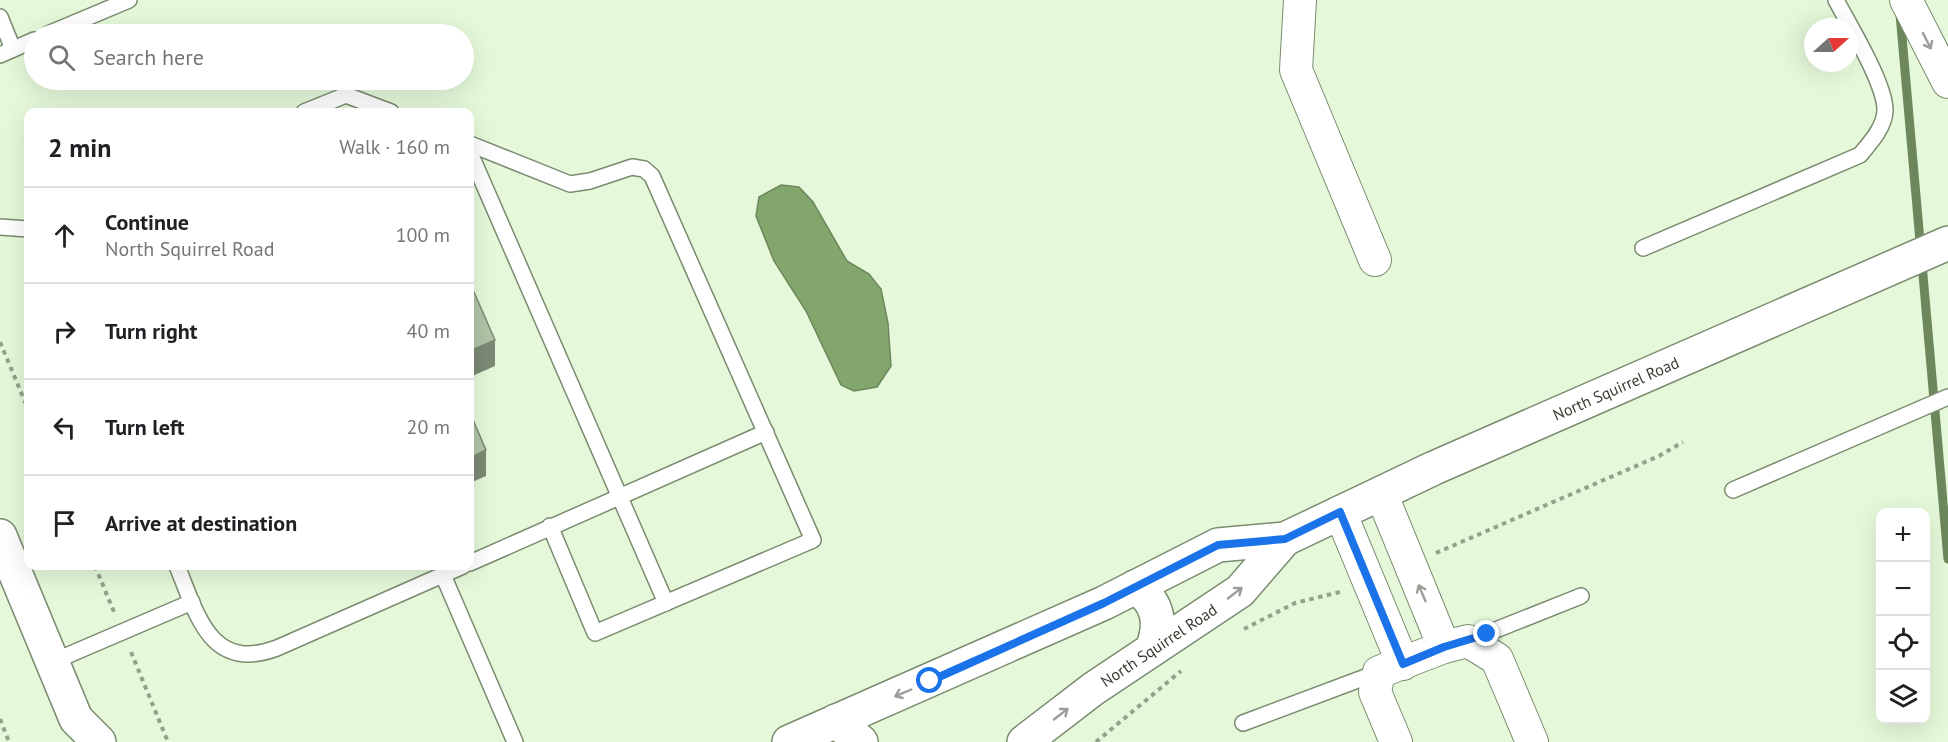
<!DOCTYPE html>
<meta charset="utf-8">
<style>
:root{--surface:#fff;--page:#f6f6f6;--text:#202124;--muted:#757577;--line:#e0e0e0}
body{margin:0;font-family:"PT Sans",sans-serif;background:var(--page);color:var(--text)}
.controls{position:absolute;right:18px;bottom:18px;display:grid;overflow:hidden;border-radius:12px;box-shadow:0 6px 24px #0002}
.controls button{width:54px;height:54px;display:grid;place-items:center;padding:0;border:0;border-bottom:2px solid var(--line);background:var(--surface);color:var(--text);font:30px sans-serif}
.compass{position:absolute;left:1804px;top:18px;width:54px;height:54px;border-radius:50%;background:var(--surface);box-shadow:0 6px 24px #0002;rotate:69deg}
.stop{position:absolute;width:18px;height:18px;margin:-14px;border:4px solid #1a73e8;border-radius:50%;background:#fff}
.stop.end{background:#1a73e8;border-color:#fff;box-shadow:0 2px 6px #0008}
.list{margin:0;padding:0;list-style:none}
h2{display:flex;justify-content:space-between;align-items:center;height:78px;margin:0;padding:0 24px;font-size:26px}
h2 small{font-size:20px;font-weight:400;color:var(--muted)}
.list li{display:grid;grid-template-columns:39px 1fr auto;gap:18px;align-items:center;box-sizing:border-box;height:96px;padding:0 24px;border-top:2px solid var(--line)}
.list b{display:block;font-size:22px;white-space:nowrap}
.list p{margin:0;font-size:20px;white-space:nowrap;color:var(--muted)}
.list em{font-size:20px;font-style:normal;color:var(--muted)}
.icon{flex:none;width:33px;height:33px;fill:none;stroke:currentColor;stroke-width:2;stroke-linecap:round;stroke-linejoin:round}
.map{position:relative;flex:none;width:1948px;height:742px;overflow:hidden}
.search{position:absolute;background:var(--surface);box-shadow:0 6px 24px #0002;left:24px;top:24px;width:450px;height:66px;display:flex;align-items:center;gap:15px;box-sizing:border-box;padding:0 21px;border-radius:33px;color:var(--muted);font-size:22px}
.panel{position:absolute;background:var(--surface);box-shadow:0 6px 24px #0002;left:24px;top:108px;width:450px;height:462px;border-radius:12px}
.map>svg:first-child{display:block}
.water{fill:#83a66d;stroke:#6c875b;stroke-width:1.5}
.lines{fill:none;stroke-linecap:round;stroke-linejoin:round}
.stream{stroke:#6c875b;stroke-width:9}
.lane-casing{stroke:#7a8b6f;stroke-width:18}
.street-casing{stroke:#7a8b6f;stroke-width:34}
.secondary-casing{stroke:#7a8b6f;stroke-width:36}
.path{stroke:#94a28c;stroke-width:4;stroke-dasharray:4.5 4.5;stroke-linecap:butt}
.lane{stroke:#fff;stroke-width:15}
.street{stroke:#fff;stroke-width:32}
.secondary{stroke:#fff;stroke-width:33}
.shaded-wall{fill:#7c8974}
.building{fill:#b1c4a6;stroke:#7c8974;stroke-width:1.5}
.oneway{stroke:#9b9e98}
.route{stroke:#1a73e8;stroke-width:8}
.labels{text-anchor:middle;stroke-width:4.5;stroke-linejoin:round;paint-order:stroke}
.street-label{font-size:16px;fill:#373e32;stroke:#fefefe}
</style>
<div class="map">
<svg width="1948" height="742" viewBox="0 0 1948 742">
<rect width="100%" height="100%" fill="#e5f9da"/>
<path class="water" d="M 781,185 L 799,187 L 813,202 L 847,261 L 869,274 L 881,289 L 888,323 L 891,366 L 877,387 L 854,391 L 841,385 L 806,311 L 774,261 L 756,216 L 759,197 Z"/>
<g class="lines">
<path class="stream" d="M 1900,14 L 1948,559"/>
<g class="lane-casing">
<g id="lane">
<path d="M 0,17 L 13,49"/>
<path d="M 48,34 L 129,0"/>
<path d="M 0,55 L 34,40"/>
<path d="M 304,112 L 346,95 L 391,112"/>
<path d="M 470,144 L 570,184 L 590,181 L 632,167 L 644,169 L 652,176 L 813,540 L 595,633 L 550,526"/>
<path d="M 470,153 L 666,603"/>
<path d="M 0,227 L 28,229"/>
<path d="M 1643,248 L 1860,155 C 1870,143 1884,128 1885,111 C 1886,85 1849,25 1836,0"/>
<path d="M 1733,490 L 1948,397"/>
<path d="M 470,563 L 766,432"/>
<path d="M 177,566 C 197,614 210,673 277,648 L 463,566"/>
<path d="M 443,575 L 515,742"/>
<path d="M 1468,641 L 1581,596"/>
<path d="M 52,662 L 192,602"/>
<path d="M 1243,723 L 1379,672"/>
</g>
</g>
<g class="street-casing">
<g id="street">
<path d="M 1300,0 L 1296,70 L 1375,260"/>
<path d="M 1906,0 L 1948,82"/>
<path d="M 1381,493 L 1444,647"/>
<path d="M 1340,512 L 1403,664"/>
<path d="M 1396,742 L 1375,692 L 1379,672 L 1444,647 L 1468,641 L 1497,659 L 1532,742"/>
</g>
</g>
<g class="secondary-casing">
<g id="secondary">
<path d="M 0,536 L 76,719 L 99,742"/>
<path d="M 1135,587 C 1159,602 1162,624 1152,649"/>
<path d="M 836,721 L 861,742"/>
<path id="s1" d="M 789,742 L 1104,603 L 1218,545 L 1285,539 L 1434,468 L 1948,243"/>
<path id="s2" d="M 1024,742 L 1093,689 L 1240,591 L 1285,539"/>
</g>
</g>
<g class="path">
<path d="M 0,342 L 28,409"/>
<path d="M 1436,553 L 1659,456 L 1683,442"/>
<path d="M 95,566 L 114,612"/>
<path d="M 1244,629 L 1295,603 L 1340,592"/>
<path d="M 131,652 L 168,742"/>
<path d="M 0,719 L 9,742"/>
<path d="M 1096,742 L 1181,671"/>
</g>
<use href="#lane" class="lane"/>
<use href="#street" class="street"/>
<use href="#secondary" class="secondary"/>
</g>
<g class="shaded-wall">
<path d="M 495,340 L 495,366 L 470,377 L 470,351 Z"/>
<path d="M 473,379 L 473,405 L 470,406 L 470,381 Z"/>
<path d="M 486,450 L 486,476 L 470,483 L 470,458 Z"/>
</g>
<g class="building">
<path d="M 470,283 L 495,340 L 470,351 Z"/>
<path d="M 470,372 L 473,379 L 470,381 Z"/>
<path d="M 470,413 L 486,450 L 470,458 Z"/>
</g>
<defs><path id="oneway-shaft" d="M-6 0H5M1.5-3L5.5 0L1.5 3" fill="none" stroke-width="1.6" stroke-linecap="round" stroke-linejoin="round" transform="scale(1.5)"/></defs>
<g class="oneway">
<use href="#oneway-shaft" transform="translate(1927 41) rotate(63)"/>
<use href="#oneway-shaft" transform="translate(1235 593) rotate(-38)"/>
<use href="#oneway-shaft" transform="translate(1422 593) rotate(-113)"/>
<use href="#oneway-shaft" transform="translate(903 693) rotate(157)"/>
<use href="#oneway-shaft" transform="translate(1061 714) rotate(-38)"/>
</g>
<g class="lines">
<path class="route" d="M 930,681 L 1104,603 L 1218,545 L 1285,539 L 1340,512 L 1403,664 L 1444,647 L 1487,634"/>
</g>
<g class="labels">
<g class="street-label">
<text dy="6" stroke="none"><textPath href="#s1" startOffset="903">North Squirrel Road</textPath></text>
<text dy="6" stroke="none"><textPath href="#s2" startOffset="166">North Squirrel Road</textPath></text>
</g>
</g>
</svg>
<div class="controls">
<button>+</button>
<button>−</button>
<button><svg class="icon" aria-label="locate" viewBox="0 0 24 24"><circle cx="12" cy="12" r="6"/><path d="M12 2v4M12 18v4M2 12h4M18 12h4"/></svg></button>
<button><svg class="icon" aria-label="layers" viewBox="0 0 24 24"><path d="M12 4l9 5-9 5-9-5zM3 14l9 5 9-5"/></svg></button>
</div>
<svg class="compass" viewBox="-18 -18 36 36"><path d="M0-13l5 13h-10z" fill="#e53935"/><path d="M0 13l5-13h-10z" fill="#757577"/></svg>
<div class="stop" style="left:930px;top:681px"></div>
<div class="stop end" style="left:1487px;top:634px"></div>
<div class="search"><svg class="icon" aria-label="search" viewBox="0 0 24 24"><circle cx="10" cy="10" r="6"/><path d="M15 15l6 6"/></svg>Search here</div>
<section class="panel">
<h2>2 min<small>Walk · 160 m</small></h2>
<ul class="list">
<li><svg class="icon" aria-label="ahead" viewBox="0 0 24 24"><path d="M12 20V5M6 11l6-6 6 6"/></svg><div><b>Continue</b><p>North Squirrel Road</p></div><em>100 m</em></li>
<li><svg class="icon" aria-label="right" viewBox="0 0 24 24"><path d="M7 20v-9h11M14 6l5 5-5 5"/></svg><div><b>Turn right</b></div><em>40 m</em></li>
<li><svg class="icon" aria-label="left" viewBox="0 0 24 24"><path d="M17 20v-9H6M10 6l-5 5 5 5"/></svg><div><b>Turn left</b></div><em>20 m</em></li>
<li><svg class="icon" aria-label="arrive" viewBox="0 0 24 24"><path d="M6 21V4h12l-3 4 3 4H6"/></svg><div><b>Arrive at destination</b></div></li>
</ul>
</section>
</div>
